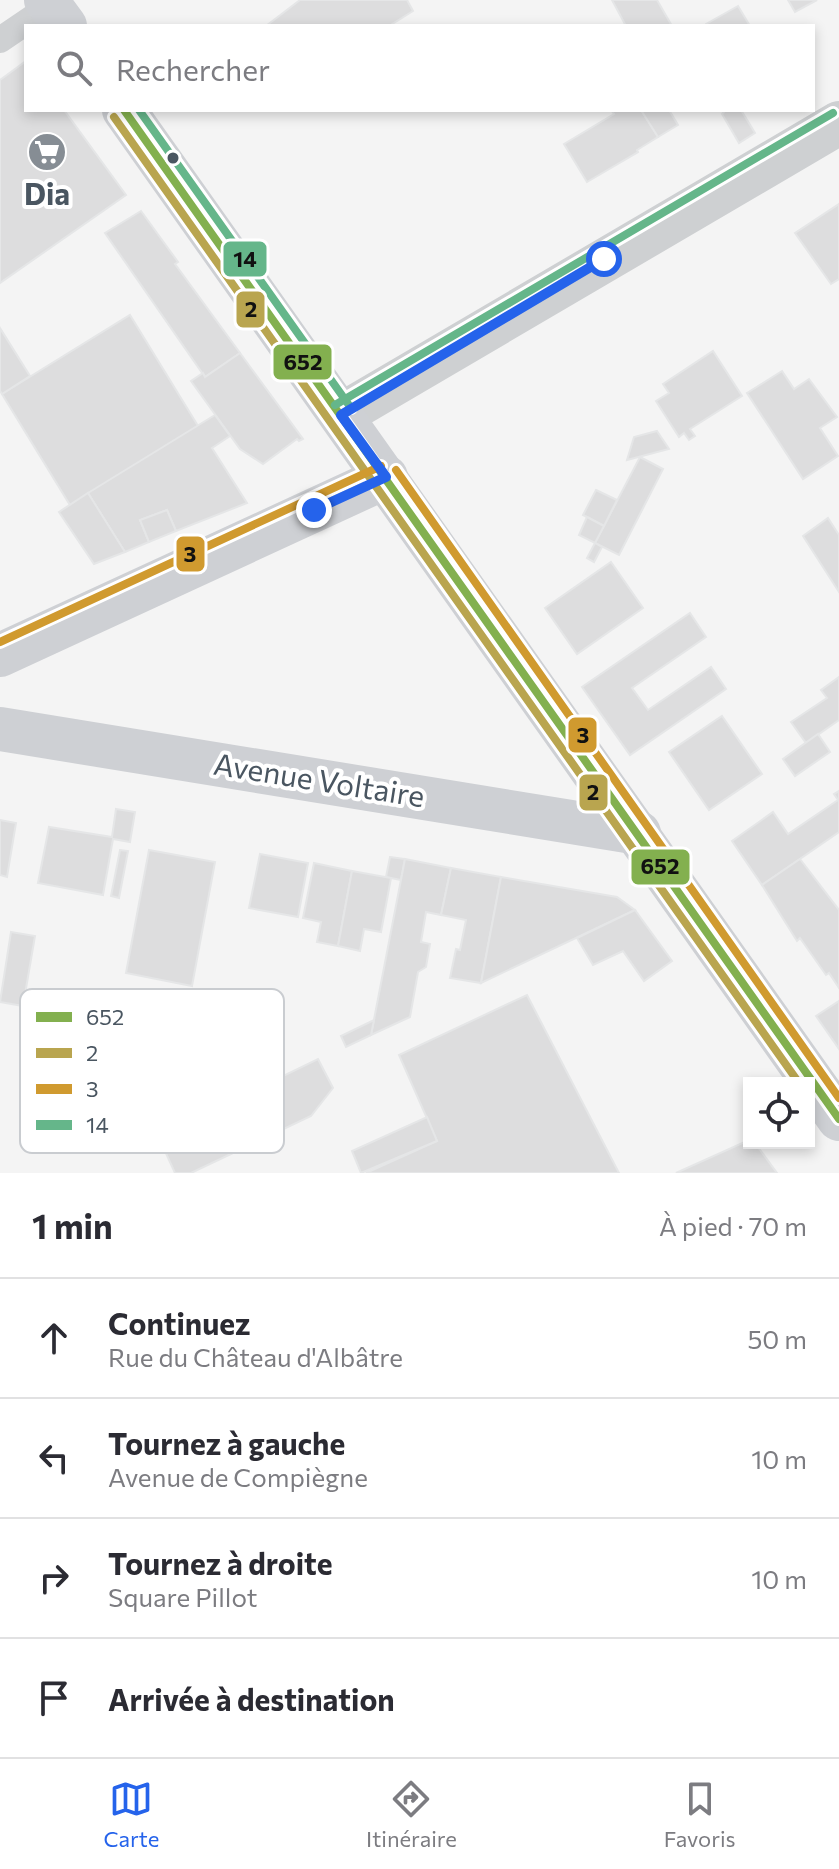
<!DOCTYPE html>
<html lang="fr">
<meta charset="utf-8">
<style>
:root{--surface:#fff;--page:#f2f2f3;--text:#2b2b33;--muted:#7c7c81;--line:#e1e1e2;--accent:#2563eb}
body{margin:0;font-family:Commissioner,sans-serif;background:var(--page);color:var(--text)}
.controls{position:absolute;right:24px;bottom:24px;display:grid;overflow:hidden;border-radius:0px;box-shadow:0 4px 12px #0003}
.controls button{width:72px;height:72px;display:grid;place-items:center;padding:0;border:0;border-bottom:2px solid var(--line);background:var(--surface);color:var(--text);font:40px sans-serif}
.stop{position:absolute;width:24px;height:24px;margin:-18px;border:6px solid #2563eb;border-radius:50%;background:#fff}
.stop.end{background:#2563eb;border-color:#fff;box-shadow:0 2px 8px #0008}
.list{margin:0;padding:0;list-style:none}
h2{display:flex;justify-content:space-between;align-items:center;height:104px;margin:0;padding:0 32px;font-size:34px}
h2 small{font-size:26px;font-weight:400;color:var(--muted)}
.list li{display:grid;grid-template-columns:52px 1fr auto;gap:24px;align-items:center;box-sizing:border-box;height:120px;padding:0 32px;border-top:2px solid var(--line)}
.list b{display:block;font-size:30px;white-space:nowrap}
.list p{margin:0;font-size:26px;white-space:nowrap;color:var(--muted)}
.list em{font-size:26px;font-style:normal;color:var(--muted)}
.icon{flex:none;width:44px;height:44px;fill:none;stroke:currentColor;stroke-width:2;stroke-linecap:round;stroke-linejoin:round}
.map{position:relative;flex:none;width:839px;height:1173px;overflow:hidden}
.search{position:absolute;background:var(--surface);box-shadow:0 4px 12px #0003;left:24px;right:24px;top:24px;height:88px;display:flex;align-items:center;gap:20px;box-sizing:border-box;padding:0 28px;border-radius:0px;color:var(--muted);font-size:30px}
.sheet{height:584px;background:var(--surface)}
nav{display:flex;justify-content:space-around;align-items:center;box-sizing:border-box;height:112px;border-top:2px solid var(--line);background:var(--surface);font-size:22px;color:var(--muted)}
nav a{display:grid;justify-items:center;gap:4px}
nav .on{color:var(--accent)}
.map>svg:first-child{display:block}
.building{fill:#ddddde;stroke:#e5e6e7;stroke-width:2}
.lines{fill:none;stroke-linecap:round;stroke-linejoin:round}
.lane{stroke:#ced0d2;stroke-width:26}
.street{stroke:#ced0d2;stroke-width:44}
.secondary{stroke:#ced0d4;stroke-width:44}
.bus-1-casing{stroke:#fff;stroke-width:14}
.bus-2-casing{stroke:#fff;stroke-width:14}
.bus-3-casing{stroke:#fff;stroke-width:14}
.bus-4-casing{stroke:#fff;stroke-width:14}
.bus-1{stroke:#83b04f;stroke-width:8}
.bus-2{stroke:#b9a54f;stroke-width:8}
.bus-3{stroke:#d09a2f;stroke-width:8}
.bus-4{stroke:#65b68a;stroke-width:8}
.route{stroke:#2563eb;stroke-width:10}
.bus-dot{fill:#4a5661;stroke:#fff;stroke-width:3}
.labels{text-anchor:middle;stroke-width:8;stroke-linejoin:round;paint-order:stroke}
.poi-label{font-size:30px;font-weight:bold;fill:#4a5661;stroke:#fff}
.street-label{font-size:30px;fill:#4a5661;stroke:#fff}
.key{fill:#fff;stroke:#c9ccd0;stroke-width:2}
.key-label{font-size:22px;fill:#4a5661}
.line-badge{stroke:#fff;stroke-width:3}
.pale-badge-label{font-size:22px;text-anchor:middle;font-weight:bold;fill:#111}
</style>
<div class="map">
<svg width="839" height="1173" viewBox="0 0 839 1173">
<rect width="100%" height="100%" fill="#f4f4f4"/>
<g class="building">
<path d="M 300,0 L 407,0 L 413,11 L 389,26 L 266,26 Z"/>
<path d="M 612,0 L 657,0 L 672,26 L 626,26 Z"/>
<path d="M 788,0 L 817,0 L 795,12 Z"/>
<path d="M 738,6 L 750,26 L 706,26 L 706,24 Z"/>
<path d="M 26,61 L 26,110 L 64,110 L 126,195 L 0,283 L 0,80 Z"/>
<path d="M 611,110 L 641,110 L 658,137 L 637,150 L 638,152 L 587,182 L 564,144 L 614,114 Z"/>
<path d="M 641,110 L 669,110 L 678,125 L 658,137 Z"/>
<path d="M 726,110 L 741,110 L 755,133 L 739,143 L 722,114 Z"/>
<path d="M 839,204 L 839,279 L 831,284 L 795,233 Z"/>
<path d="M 141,211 L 178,262 L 175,264 L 240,353 L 205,377 L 105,233 Z"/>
<path d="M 130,315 L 198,426 L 70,505 L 2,394 Z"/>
<path d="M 0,328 L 30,376 L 2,394 L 0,391 Z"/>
<path d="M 713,351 L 742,396 L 690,429 L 695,436 L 689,440 L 684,433 L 679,437 L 656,401 L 669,393 L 663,384 Z"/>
<path d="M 240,353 L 303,439 L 299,441 L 297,439 L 263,464 L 240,449 L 191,381 L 203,373 L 205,377 Z"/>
<path d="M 782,371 L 794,389 L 809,379 L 837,417 L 820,428 L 838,456 L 803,479 L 747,393 Z"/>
<path d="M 215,415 L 230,436 L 212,448 L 247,503 L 176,531 L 167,510 L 140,520 L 149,542 L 125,552 L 88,493 Z"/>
<path d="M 657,431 L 669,449 L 627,460 L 634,437 Z"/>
<path d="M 640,457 L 663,469 L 619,555 L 595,543 Z"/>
<path d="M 596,490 L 617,500 L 604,526 L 583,515 Z"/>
<path d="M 88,493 L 125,552 L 94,564 L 59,512 Z"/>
<path d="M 167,510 L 176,531 L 149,542 L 140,520 Z"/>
<path d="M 587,517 L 604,526 L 595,543 L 579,535 Z"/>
<path d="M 828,518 L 839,535 L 839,592 L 803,536 Z"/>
<path d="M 595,543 L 602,547 L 594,562 L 587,558 Z"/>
<path d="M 611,562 L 643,608 L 577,654 L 545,608 Z"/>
<path d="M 690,613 L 706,637 L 632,688 L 648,710 L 711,667 L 726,689 L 630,755 L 582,687 Z"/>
<path d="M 839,677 L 839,720 L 806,743 L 791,722 L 827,698 L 821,690 Z"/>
<path d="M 722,716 L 762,774 L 709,810 L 669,752 Z"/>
<path d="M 818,734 L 830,752 L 795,776 L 783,759 Z"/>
<path d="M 839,791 L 839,832 L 762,885 L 732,841 L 773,812 L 788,834 L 838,800 L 834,794 Z"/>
<path d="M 116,809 L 135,812 L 130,842 L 113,839 L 103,895 L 38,883 L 49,827 L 112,837 Z"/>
<path d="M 0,820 L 16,823 L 7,877 L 0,875 Z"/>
<path d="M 120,850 L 128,851 L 119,898 L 111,896 Z"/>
<path d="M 149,850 L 215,862 L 192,986 L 126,973 Z"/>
<path d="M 260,854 L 308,863 L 298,917 L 249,908 Z"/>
<path d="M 390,857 L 405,859 L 401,880 L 386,877 Z"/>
<path d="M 405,859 L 451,868 L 441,915 L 426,912 L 421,942 L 430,944 L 426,967 L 418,972 L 410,1017 L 371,1035 Z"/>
<path d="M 800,859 L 839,910 L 839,988 L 829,973 L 826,975 L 800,938 L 797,941 L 762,885 Z"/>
<path d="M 314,863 L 352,871 L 338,946 L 317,942 L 321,922 L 303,918 Z"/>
<path d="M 451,868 L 501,877 L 481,983 L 450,978 L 456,949 L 460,950 L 466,920 L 441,915 Z"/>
<path d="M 352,871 L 391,878 L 381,932 L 364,929 L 360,951 L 338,946 Z"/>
<path d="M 501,877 L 617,897 L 635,910 L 481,983 Z"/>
<path d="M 635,910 L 672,961 L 644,981 L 623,951 L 593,965 L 577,938 Z"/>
<path d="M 11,932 L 35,936 L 23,1006 L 0,1002 Z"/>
<path d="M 527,995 L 619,1173 L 366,1173 L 437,1141 L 399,1055 Z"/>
<path d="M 839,1001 L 839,1049 L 816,1016 Z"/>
<path d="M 374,1020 L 371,1035 L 346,1047 L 341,1036 Z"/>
<path d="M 318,1059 L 333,1088 L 311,1116 L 231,1154 L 211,1111 Z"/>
<path d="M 211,1111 L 231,1154 L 191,1173 L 175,1173 L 158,1136 Z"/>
<path d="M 427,1117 L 437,1141 L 361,1173 L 352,1151 Z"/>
<path d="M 749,1140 L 749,1143 L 755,1143 L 777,1173 L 676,1173 Z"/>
</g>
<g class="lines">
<path class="lane" d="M 0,40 L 50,6"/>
<path class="street" d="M 341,415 L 839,123"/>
<g class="secondary">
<path d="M 46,0 L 65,26"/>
<path d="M 124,110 L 839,1119"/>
<path d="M 0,655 L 386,477"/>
<path d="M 0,729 L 639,833"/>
</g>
<g class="bus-1-casing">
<path id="bus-1" d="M 124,110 L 839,1119"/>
</g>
<g class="bus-2-casing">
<path id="bus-2" d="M 114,117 L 799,1083"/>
</g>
<g class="bus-3-casing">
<g id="bus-3">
<path d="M 396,470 L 839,1098"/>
<path d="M 0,642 L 381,466"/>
</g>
</g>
<g class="bus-4-casing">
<g id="bus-4">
<path d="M 139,110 L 351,408"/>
<path d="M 335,405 L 833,113"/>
</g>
</g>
<use href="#bus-1" class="bus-1"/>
<use href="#bus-2" class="bus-2"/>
<use href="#bus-3" class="bus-3"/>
<use href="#bus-4" class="bus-4"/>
</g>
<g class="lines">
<path class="route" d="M 314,510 L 386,477 L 341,415 L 604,259"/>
</g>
<defs>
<g id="supermarket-disc" transform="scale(2)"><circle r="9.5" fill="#868d94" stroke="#fff"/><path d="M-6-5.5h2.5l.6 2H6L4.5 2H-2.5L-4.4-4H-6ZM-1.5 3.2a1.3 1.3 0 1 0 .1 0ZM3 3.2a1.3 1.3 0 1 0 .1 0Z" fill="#fff"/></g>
</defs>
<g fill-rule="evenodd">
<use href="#supermarket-disc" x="47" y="152"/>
</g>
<circle class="bus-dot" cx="173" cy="158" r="7"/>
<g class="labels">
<g class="poi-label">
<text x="47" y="205">Dia</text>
</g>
<g class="street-label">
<text transform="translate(319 781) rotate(9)" y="10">Avenue Voltaire</text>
</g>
</g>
<rect x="20" y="989" width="264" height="164" rx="12" class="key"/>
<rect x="36" y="1012" width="36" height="10" fill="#83b04f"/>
<rect x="36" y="1048" width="36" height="10" fill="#b9a54f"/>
<rect x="36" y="1084" width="36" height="10" fill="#d09a2f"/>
<rect x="36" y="1120" width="36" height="10" fill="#65b68a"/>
<g class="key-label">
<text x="86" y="1025">652</text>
<text x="86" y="1061">2</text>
<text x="86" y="1097">3</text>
<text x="86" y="1133">14</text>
</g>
<g class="line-badge">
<rect x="222" y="240" width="46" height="38" rx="8" fill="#65b68a"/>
<rect x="235" y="290" width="31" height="39" rx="8" fill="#b9a54f"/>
<rect x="272" y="343" width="61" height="38" rx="8" fill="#83b04f"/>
<rect x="175" y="535" width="31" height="38" rx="8" fill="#d09a2f"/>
<rect x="567" y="716" width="31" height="38" rx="8" fill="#d09a2f"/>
<rect x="578" y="773" width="31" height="39" rx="8" fill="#b9a54f"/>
<rect x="630" y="848" width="61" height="38" rx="8" fill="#83b04f"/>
</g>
<g class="pale-badge-label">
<text x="245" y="267">14</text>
<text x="251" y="317">2</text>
<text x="303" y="370">652</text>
<text x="190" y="562">3</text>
<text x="583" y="743">3</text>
<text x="593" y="800">2</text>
<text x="660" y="874">652</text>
</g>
</svg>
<div class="controls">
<button><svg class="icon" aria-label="locate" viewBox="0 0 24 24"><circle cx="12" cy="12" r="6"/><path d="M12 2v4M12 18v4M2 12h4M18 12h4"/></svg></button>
</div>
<div class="stop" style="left:604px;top:259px"></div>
<div class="stop end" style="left:314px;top:510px"></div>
<div class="search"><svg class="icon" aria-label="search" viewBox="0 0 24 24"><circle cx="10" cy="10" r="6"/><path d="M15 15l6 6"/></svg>Rechercher</div>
</div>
<section class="sheet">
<h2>1 min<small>À pied · 70 m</small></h2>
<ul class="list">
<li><svg class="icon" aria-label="ahead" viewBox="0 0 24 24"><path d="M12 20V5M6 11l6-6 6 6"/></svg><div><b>Continuez</b><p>Rue du Château d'Albâtre</p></div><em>50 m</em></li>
<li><svg class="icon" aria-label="left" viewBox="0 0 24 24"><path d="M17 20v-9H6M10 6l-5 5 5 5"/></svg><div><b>Tournez à gauche</b><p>Avenue de Compiègne</p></div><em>10 m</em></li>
<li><svg class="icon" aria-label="right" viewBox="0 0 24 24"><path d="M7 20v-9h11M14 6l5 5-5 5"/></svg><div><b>Tournez à droite</b><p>Square Pillot</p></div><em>10 m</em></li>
<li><svg class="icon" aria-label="arrive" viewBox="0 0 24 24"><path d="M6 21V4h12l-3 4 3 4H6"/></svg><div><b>Arrivée à destination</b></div></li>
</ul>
</section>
<nav>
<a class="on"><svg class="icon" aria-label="map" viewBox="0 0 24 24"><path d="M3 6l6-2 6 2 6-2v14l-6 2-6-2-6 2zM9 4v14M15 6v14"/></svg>Carte</a>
<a><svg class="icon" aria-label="directions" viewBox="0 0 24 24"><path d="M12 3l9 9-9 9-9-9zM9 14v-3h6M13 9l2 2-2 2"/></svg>Itinéraire</a>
<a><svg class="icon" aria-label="saved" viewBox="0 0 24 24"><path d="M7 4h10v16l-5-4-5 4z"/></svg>Favoris</a>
</nav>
